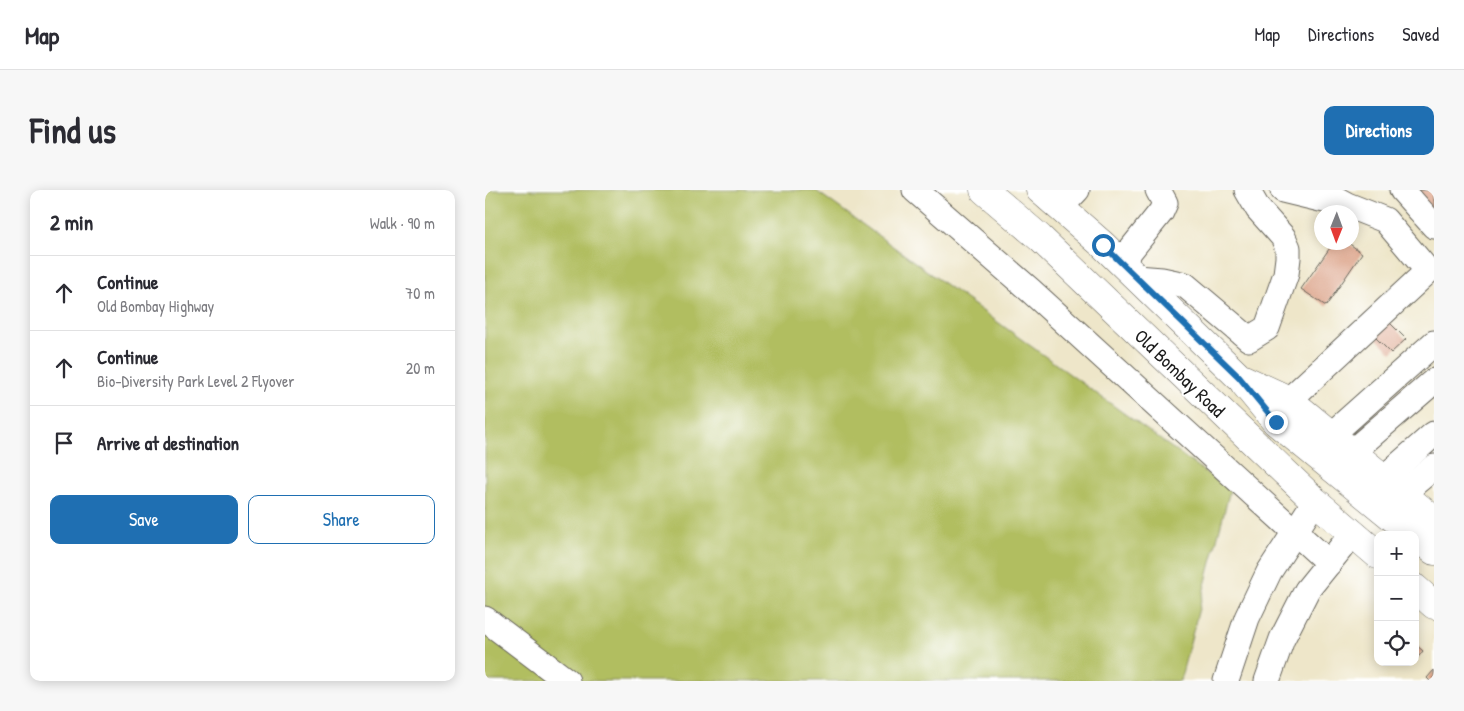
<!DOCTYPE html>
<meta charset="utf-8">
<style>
:root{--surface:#fff;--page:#f7f7f7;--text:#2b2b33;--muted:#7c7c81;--line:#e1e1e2;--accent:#1f6fb2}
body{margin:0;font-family:"Patrick Hand",sans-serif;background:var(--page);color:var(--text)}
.controls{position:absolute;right:15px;bottom:15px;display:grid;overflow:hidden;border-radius:10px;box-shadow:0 2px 12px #0003}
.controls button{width:45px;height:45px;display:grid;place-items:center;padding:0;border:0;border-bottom:1px solid var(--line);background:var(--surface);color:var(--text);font:25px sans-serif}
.compass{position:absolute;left:829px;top:15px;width:45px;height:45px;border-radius:50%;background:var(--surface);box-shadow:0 2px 12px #0003;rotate:181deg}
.stop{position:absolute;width:15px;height:15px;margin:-11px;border:4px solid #1f6fb2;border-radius:50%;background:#fff}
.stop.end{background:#1f6fb2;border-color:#fff;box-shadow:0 1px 5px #0008}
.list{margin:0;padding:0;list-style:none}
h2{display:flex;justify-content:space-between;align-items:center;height:65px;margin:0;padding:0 20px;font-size:21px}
h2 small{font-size:16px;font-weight:400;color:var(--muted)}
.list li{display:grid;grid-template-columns:32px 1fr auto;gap:15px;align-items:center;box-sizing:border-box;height:75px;padding:0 20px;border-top:1px solid var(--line)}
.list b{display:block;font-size:19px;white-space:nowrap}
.list p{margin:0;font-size:16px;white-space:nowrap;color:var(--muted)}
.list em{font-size:16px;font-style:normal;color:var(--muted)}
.actions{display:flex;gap:10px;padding:15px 20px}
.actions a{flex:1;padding:11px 0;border:1px solid var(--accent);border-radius:10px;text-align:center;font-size:18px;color:var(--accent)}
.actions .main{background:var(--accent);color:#fff}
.icon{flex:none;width:28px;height:28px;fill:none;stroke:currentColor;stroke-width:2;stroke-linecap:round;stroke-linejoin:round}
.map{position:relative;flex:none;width:949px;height:491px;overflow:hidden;border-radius:10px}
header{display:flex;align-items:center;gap:30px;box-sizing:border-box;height:70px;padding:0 25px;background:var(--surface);border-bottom:1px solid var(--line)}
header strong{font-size:24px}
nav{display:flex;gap:28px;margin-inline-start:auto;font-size:18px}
.intro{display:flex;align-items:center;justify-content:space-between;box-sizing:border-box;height:120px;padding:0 30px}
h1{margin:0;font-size:35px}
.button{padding:12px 22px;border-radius:10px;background:var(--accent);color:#fff;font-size:18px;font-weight:700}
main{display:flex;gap:30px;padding:0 30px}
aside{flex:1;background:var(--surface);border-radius:10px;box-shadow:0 2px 12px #0003}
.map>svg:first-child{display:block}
.green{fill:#b1be60;stroke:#666d3e}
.building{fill:#dba186}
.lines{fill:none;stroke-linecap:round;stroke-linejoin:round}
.minor-casing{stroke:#666359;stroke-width:27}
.major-casing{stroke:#666359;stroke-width:29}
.minor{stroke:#fff;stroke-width:25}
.major{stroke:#fff;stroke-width:28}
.route{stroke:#1f6fb2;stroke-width:6}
.labels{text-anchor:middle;stroke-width:4;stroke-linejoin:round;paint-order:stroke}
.street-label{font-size:19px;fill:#1c1c1c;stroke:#fff}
</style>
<header>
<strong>Map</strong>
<nav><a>Map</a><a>Directions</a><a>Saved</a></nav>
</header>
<div class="intro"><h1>Find us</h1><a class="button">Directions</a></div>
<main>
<aside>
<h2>2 min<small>Walk · 90 m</small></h2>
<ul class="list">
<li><svg class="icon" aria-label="ahead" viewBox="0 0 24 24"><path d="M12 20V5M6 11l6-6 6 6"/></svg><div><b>Continue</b><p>Old Bombay Highway</p></div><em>70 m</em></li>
<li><svg class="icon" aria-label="ahead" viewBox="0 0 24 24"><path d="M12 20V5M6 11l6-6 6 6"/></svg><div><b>Continue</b><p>Bio-Diversity Park Level 2 Flyover</p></div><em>20 m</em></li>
<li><svg class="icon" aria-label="arrive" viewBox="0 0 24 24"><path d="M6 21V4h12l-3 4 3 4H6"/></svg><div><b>Arrive at destination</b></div></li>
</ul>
<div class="actions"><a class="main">Save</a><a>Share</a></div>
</aside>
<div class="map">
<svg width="949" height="491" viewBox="0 0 949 491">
<rect width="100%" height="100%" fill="#fff"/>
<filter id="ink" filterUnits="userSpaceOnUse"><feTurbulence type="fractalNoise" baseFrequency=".02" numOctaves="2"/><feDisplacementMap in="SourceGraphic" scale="10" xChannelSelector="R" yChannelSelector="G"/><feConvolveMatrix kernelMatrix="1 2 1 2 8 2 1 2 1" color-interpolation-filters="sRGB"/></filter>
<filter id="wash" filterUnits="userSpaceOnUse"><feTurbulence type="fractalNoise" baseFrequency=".0096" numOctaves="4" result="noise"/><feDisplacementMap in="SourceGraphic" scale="20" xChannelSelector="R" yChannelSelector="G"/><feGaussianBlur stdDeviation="1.12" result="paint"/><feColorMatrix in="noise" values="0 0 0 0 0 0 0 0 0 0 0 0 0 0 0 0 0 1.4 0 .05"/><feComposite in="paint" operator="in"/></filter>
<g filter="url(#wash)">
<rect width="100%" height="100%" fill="#eee6c9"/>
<path class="green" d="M 0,0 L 330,0 L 745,300 L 695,491 L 0,491 Z"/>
<g id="blocks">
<g class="building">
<path d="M 928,0 L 949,0 L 949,23 Z"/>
<path d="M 849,52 L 862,52 L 877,63 L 841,116 L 816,99 Z"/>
<path d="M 902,130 L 921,149 L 906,163 L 887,144 Z"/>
<path d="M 930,454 L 938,461 L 930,471 Z"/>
<path d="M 949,480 L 949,491 L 945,491 L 942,488 Z"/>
</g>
</g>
</g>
<g filter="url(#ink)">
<use href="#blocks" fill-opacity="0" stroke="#666359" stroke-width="1"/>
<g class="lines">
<g class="minor-casing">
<g id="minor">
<path d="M 430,0 L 546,101 L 844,373"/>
<path d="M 798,0 L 852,13"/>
<path d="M 917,0 L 949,36"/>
<path d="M 575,18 L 592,0"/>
<path d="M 636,72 L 676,22 L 680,13 L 673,0"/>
<path d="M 652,88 L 677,90 L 700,95 L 764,149 L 782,138 L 801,84 L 803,68 L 803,58 L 798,47 L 773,19 L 762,0"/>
<path d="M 804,210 L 943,81 L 900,30 L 862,15 L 835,0"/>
<path d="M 846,245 L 949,153"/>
<path d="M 867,262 L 949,191"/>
<path d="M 899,288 L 949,244"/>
<path d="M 918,303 L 949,277"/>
<path d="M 0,429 L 82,491"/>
<path d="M 741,491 L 762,428 L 784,382 L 830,311"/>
<path d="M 782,491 L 797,449 L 822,400 L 868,343"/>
</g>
</g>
<g class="major-casing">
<g id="major">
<path d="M 499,0 L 555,48 L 830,311 L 893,365"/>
<path d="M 555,0 L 618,55 L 754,187 L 804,210 L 949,330"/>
<path d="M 759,193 L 791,232 L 929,345"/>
<path d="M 930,346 L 949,361"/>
<path d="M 930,398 L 949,415"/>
</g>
</g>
<use href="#minor" class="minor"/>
<use href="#major" class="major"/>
</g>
</g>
<g class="lines" filter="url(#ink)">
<path class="route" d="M 618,55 L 754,187 L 791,232"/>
</g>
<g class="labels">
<g class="street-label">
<text transform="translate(695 183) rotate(44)" y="7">Old Bombay Road</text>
</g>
</g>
</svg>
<div class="controls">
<button>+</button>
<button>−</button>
<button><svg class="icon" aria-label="locate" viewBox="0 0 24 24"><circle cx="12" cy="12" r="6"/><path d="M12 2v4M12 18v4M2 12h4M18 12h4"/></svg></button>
</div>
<svg class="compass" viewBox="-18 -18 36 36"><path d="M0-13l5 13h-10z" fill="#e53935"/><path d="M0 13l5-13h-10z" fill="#7c7c81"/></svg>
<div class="stop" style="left:618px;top:55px"></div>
<div class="stop end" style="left:791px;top:232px"></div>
</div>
</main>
